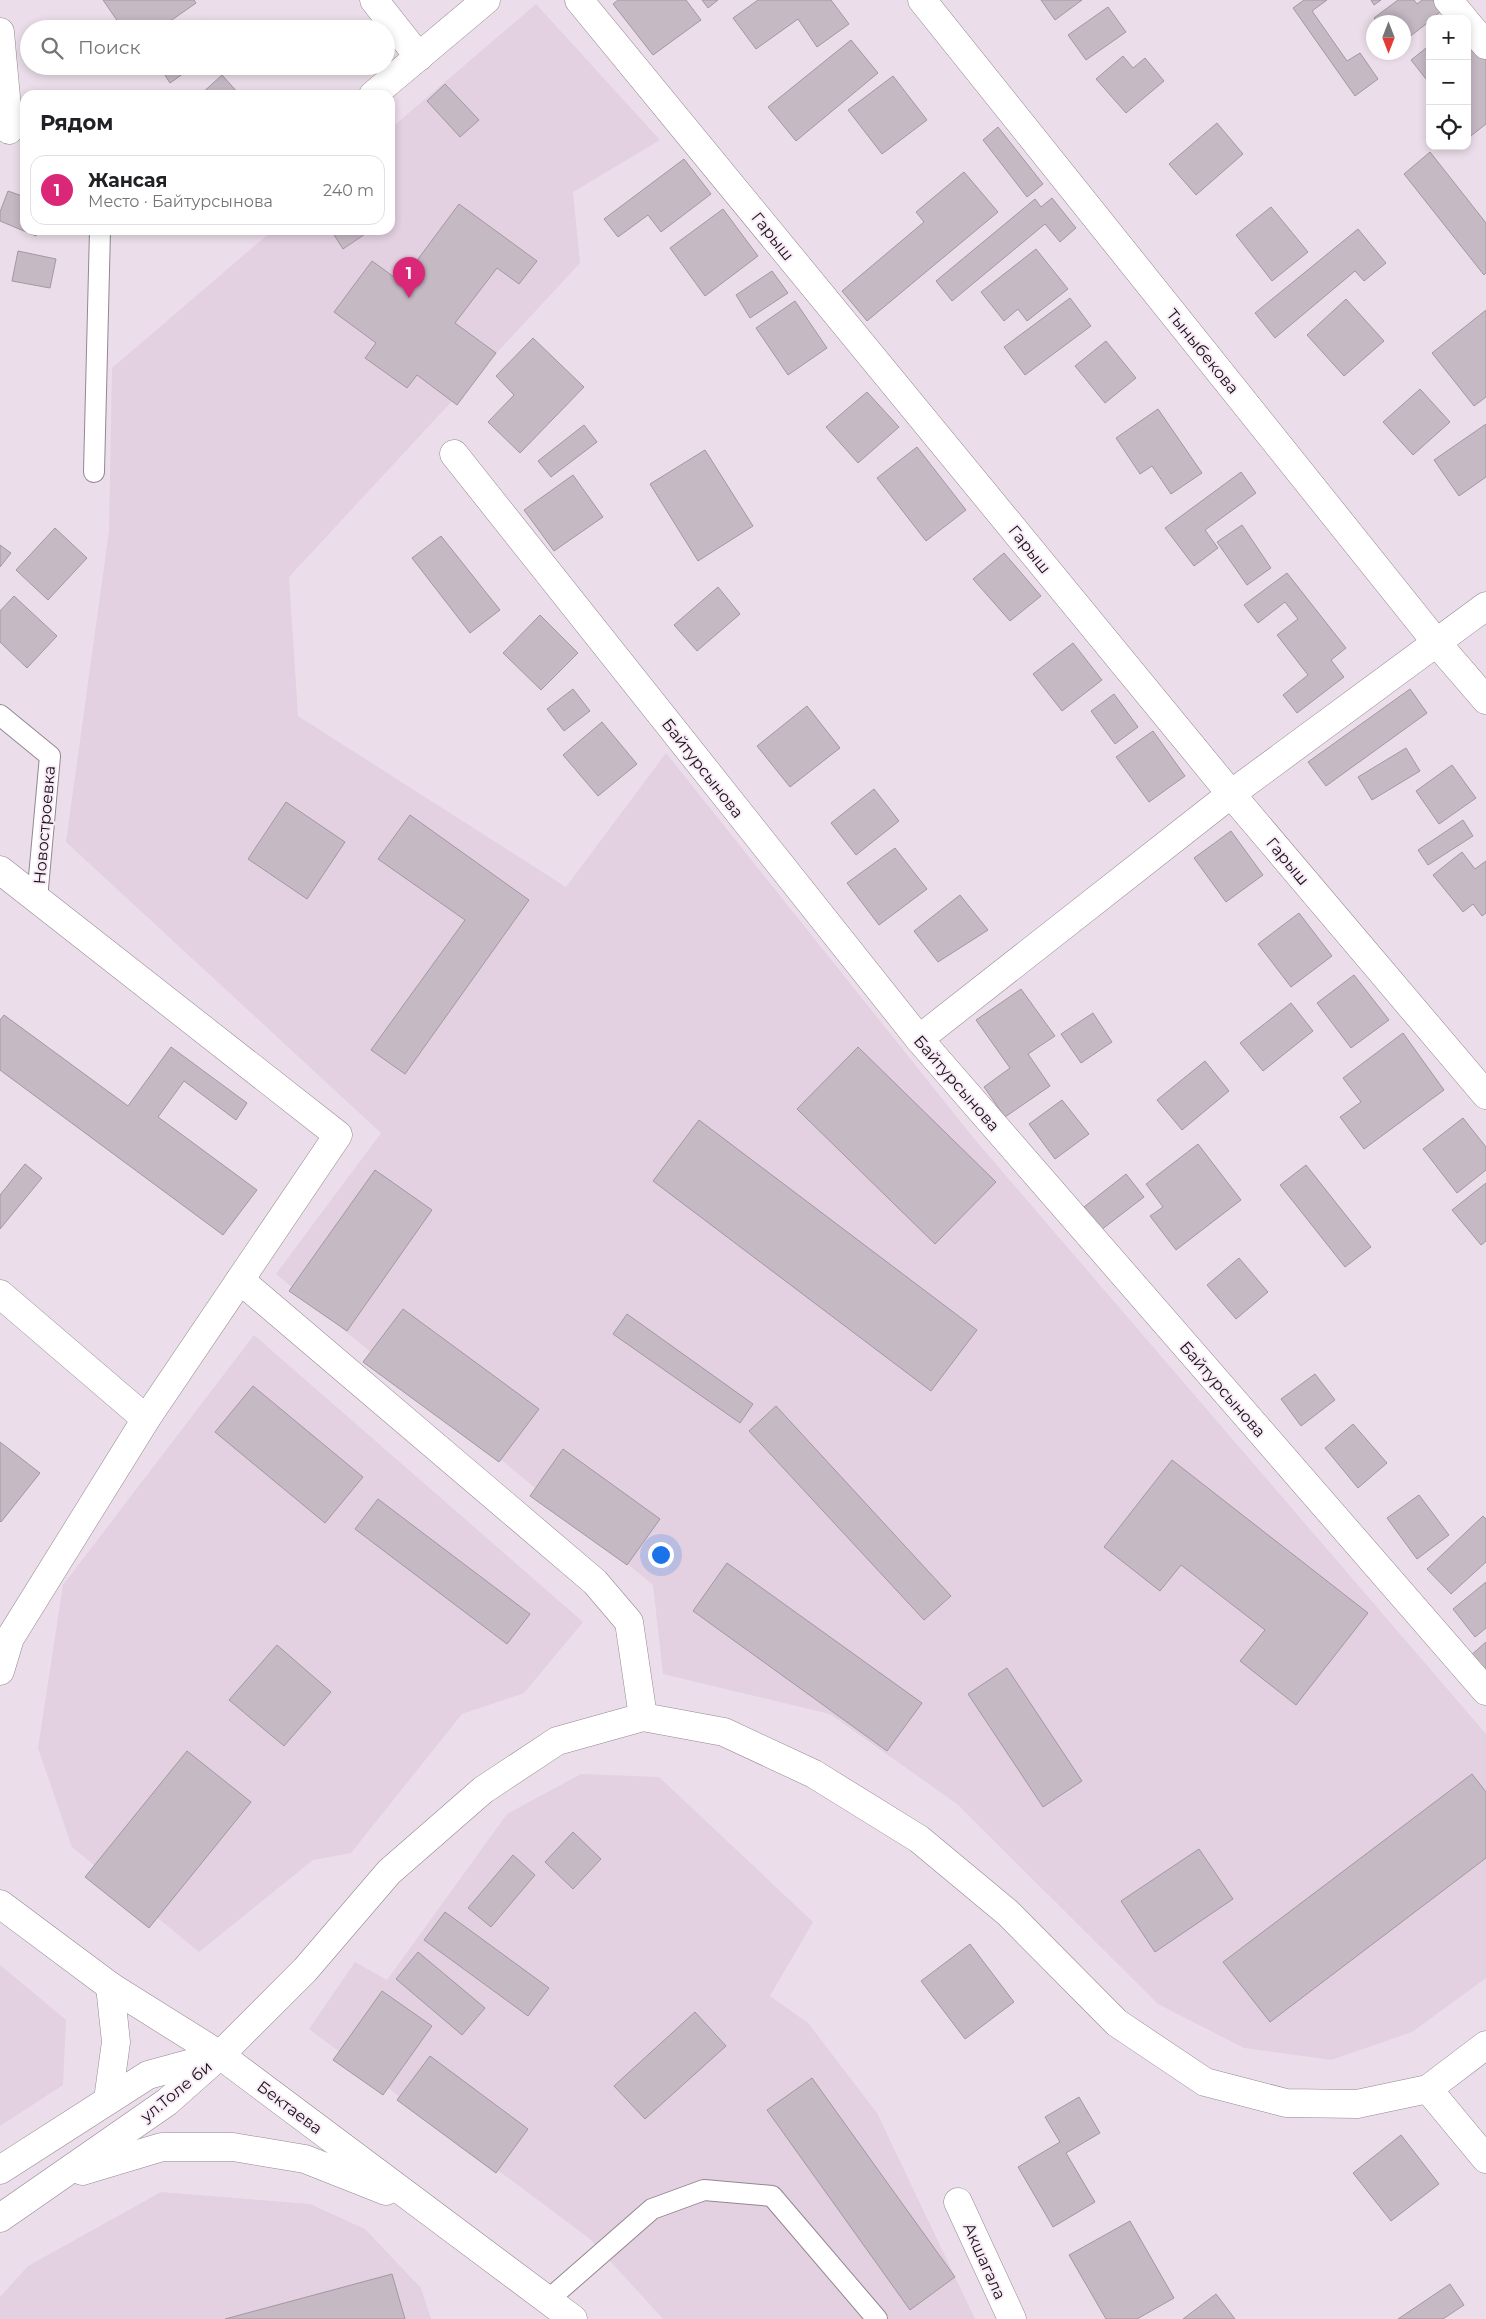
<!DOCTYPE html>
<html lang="ru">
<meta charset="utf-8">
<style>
:root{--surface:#fff;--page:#f2f2f2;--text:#202124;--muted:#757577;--line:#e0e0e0;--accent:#db2777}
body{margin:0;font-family:Montserrat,sans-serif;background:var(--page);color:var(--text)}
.controls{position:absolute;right:15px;top:15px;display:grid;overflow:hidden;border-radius:10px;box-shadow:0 2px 8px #0003}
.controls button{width:45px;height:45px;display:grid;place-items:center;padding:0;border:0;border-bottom:1px solid var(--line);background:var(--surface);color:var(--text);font:25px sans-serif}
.compass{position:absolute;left:1366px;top:15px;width:45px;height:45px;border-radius:50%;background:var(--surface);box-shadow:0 2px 8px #0003;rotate:180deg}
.you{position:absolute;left:660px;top:1554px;width:18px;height:18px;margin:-12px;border:4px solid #fff;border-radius:50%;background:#1a73e8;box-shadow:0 0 0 8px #1a73e833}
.badge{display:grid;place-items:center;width:32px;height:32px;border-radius:50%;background:var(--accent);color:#fff;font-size:16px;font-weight:700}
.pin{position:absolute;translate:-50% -41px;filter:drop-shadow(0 1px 2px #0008)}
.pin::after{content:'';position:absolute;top:26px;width:18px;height:15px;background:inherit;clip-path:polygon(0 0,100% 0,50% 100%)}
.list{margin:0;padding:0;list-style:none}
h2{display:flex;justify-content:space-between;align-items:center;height:65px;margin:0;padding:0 20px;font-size:21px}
h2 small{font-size:16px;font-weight:400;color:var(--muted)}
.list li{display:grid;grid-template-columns:32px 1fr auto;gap:15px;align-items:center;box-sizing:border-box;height:70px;margin:0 10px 10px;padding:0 10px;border:1px solid var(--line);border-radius:15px}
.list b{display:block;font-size:19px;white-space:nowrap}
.list p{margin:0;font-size:16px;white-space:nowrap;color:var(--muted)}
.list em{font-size:16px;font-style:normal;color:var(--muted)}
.icon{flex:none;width:28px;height:28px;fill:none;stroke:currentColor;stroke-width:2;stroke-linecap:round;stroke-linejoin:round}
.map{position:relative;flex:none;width:1486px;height:2319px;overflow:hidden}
.search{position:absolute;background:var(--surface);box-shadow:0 2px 8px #0003;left:20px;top:20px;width:375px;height:55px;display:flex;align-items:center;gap:12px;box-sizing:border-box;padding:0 18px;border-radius:28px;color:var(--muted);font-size:19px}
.panel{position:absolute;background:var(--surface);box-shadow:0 2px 8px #0003;left:20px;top:90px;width:375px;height:145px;border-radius:15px}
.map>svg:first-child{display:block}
.built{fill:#e3d0e1}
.building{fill:#c5b9c4;stroke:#a397a2}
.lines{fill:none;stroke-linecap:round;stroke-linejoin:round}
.lane-casing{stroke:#938792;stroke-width:22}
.street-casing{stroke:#938792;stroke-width:29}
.secondary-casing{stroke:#938792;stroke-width:29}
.lane{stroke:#fff;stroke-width:20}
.street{stroke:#fff;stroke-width:28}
.secondary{stroke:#fff;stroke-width:28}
.labels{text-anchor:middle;stroke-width:4;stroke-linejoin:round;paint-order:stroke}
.street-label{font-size:16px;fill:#161215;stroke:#f8ebf7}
</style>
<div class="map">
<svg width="1486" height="2319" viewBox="0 0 1486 2319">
<rect width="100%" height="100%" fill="#ebdeea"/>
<g class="built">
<path d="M 536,4 L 660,140 L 573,192 L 580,263 L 289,577 L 298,716 L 566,887 L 666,753 L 976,1141 L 1486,1734 L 1486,1978 L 1412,2032 L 1331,2060 L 1244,2048 L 1158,2004 L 957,1804 L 830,1714 L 663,1674 L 653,1585 L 276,1274 L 381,1133 L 66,842 L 109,531 L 112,368 L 273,230 L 390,230 L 390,129 Z"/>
<path d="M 254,1335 L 583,1622 L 524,1693 L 462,1714 L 351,1853 L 313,1860 L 199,1952 L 72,1847 L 38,1748 L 63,1585 Z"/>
<path d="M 581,1774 L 659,1777 L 813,1922 L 770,1996 L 808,2023 L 877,2113 L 975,2319 L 663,2319 L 590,2239 L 309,2029 L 355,1962 L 387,1980 L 507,1814 Z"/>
<path d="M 0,1965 L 66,2020 L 63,2085 L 0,2126 Z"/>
<path d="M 161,2192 L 310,2204 L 365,2229 L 421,2288 L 431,2319 L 0,2319 L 0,2297 L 28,2266 Z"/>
</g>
<g class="building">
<path d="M 103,0 L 194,0 L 196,3 L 159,29 L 123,29 Z"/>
<path d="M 618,0 L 686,0 L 701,20 L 653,55 L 613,4 Z"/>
<path d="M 702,0 L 718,0 L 708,8 Z"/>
<path d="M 758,0 L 831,0 L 849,24 L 817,47 L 798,19 L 756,49 L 733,18 Z"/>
<path d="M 1041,0 L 1082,0 L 1055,20 Z"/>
<path d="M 1304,0 L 1327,0 L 1312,11 L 1347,61 L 1360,53 L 1378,79 L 1355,96 L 1293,8 Z"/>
<path d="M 1371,0 L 1381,0 L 1374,5 Z"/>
<path d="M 1398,0 L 1414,0 L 1417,4 L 1422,0 L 1452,0 L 1454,3 L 1430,19 L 1430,21 L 1404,41 L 1404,22 L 1377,22 L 1374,18 Z"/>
<path d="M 1108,7 L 1126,32 L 1086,60 L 1068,35 Z"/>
<path d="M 204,20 L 210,29 L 192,29 Z"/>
<path d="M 1467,27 L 1486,50 L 1486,124 L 1467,139 Z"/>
<path d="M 851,40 L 878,73 L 796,141 L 768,107 Z"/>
<path d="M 1430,45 L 1430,84 L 1411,60 Z"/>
<path d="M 1123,56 L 1133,68 L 1145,58 L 1164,81 L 1126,113 L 1096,79 Z"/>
<path d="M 159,66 L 194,66 L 170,83 Z"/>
<path d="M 222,75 L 240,95 L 200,95 Z"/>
<path d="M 893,76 L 927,120 L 882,154 L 848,110 Z"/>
<path d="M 445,84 L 479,120 L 460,137 L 427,101 Z"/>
<path d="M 1217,123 L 1243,154 L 1196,195 L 1169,164 Z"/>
<path d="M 998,127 L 1043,184 L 1027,197 L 983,140 Z"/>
<path d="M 1430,152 L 1486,223 L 1486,273 L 1484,275 L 1404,174 Z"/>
<path d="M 684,159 L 711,194 L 661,232 L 648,215 L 618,237 L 604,219 Z"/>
<path d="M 964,172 L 998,212 L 867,321 L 842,291 L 924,222 L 916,212 Z"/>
<path d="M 8,191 L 25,197 L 25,230 L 39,230 L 36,236 L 0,221 L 0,212 Z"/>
<path d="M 1052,198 L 1076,228 L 1060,242 L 1045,224 L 952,301 L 936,281 L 1035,199 L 1041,207 Z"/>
<path d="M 459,204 L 537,261 L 519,284 L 497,268 L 455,323 L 496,353 L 457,405 L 417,375 L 407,388 L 365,358 L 376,343 L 334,312 L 372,261 L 401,282 Z"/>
<path d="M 1271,207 L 1308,252 L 1272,281 L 1236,235 Z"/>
<path d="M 723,209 L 758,256 L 705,296 L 670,248 Z"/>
<path d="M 1358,229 L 1386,263 L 1364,281 L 1355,271 L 1275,338 L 1255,313 Z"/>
<path d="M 331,230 L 371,230 L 343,249 Z"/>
<path d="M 1036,249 L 1068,289 L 1027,321 L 1018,309 L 1004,321 L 981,292 Z"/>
<path d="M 18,251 L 56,259 L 50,288 L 12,281 Z"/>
<path d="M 772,271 L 788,293 L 750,318 L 736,295 Z"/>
<path d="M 1070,298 L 1091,326 L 1025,375 L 1004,347 Z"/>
<path d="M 1346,299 L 1384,341 L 1344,376 L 1307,335 Z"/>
<path d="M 795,301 L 827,348 L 788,375 L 756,328 Z"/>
<path d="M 1486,310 L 1486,397 L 1474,406 L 1432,353 Z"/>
<path d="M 533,338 L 584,387 L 520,453 L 488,422 L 514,395 L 496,376 Z"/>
<path d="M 1106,341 L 1136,378 L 1105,403 L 1075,366 Z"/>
<path d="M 1420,389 L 1450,422 L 1413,455 L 1383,422 Z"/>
<path d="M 867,392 L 899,427 L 858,463 L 826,427 Z"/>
<path d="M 1158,409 L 1202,473 L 1171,494 L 1152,466 L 1140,474 L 1116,438 Z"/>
<path d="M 1486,424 L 1486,477 L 1459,496 L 1434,460 Z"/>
<path d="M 584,425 L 597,442 L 551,477 L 538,461 Z"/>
<path d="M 917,447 L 966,510 L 926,541 L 877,478 Z"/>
<path d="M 705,450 L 753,526 L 698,561 L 650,484 Z"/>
<path d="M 1241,472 L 1256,493 L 1205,530 L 1218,548 L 1194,566 L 1165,528 Z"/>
<path d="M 573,475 L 603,517 L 554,551 L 524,510 Z"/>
<path d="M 1242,525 L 1271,568 L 1247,585 L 1217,542 Z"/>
<path d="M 55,528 L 87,558 L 48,600 L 16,570 Z"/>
<path d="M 441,536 L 500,610 L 470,633 L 412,558 Z"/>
<path d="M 0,545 L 11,553 L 0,567 Z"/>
<path d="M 1004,553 L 1041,596 L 1010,621 L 973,579 Z"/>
<path d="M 1287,573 L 1346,648 L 1331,660 L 1344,677 L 1297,713 L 1283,695 L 1308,675 L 1277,635 L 1298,619 L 1285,602 L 1258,623 L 1244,605 Z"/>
<path d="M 718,587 L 740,614 L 697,651 L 674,625 Z"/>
<path d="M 14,596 L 57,636 L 27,668 L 0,642 L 0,611 Z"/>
<path d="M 540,615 L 578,653 L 541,690 L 503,653 Z"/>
<path d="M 1073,643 L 1102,680 L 1062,711 L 1033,674 Z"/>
<path d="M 573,689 L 590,711 L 564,731 L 547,709 Z"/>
<path d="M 1410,689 L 1427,713 L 1326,786 L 1308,762 Z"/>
<path d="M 1114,694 L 1138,727 L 1115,744 L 1091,711 Z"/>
<path d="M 807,706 L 840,748 L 790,787 L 757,746 Z"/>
<path d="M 602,722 L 637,764 L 598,796 L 563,755 Z"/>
<path d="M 1153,731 L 1185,776 L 1149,802 L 1116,757 Z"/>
<path d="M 1406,748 L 1420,771 L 1372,800 L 1358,777 Z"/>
<path d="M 1452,765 L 1476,798 L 1439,824 L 1416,791 Z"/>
<path d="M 874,789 L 899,821 L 856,855 L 831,823 Z"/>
<path d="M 286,802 L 345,842 L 307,899 L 248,859 Z"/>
<path d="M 410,815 L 529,900 L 405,1074 L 371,1050 L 465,920 L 378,859 Z"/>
<path d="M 1463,820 L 1473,836 L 1428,865 L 1418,850 Z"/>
<path d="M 1231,831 L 1263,875 L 1226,902 L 1194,858 Z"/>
<path d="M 895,848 L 927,889 L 879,925 L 847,883 Z"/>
<path d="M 1462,852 L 1475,869 L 1486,861 L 1486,913 L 1482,916 L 1473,904 L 1463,912 L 1433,875 Z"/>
<path d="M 960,895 L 988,930 L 938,962 L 914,931 Z"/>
<path d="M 1299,913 L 1332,956 L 1291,987 L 1258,944 Z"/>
<path d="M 1354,975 L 1389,1020 L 1351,1048 L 1317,1003 Z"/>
<path d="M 1021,989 L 1055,1036 L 1028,1054 L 1050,1086 L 1005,1117 L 984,1087 L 1010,1068 L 976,1020 Z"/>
<path d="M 1291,1003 L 1313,1031 L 1263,1071 L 1240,1043 Z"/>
<path d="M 1093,1013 L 1112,1042 L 1081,1063 L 1061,1034 Z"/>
<path d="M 4,1015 L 128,1106 L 171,1047 L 247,1103 L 236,1120 L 184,1081 L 158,1117 L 257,1190 L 223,1235 L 0,1070 L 0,1020 Z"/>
<path d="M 1403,1033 L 1444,1090 L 1364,1149 L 1340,1117 L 1361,1102 L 1343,1078 Z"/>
<path d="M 858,1047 L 996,1182 L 935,1244 L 797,1109 Z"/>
<path d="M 1205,1061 L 1229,1091 L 1182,1130 L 1157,1100 Z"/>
<path d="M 1062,1100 L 1089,1134 L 1055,1159 L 1029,1124 Z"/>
<path d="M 1463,1118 L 1486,1147 L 1486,1170 L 1457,1193 L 1423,1149 Z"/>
<path d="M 699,1120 L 977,1330 L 931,1391 L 653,1181 Z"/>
<path d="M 1198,1144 L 1241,1200 L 1176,1250 L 1150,1216 L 1163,1207 L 1146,1184 Z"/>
<path d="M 25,1164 L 42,1178 L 0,1229 L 0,1195 Z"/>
<path d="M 1306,1165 L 1371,1247 L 1345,1267 L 1280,1185 Z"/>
<path d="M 375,1170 L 432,1210 L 347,1331 L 289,1291 Z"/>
<path d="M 1126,1174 L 1144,1197 L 1101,1230 L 1084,1207 Z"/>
<path d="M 1486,1183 L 1486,1241 L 1481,1245 L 1452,1210 Z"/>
<path d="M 1239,1258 L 1268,1292 L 1236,1319 L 1207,1285 Z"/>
<path d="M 403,1309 L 539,1409 L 499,1462 L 363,1362 Z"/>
<path d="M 627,1314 L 753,1404 L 740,1423 L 613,1334 Z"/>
<path d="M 1315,1374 L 1335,1400 L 1301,1426 L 1281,1399 Z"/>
<path d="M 253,1386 L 363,1477 L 325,1523 L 215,1432 Z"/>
<path d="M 776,1406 L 951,1596 L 924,1620 L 749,1431 Z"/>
<path d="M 1353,1424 L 1387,1463 L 1358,1488 L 1325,1448 Z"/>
<path d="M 0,1442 L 40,1473 L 1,1522 L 0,1521 Z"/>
<path d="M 563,1449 L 660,1519 L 627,1565 L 530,1496 Z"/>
<path d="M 1172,1460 L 1368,1613 L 1296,1705 L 1240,1661 L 1265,1630 L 1181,1565 L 1160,1591 L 1104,1547 Z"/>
<path d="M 1419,1495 L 1449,1535 L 1417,1559 L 1387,1518 Z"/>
<path d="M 378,1499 L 530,1614 L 507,1644 L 355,1529 Z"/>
<path d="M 1483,1516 L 1486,1519 L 1486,1562 L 1451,1594 L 1427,1569 Z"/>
<path d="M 727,1563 L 922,1703 L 887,1751 L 693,1611 Z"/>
<path d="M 1486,1582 L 1486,1628 L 1475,1637 L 1453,1609 Z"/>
<path d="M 1486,1642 L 1486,1675 L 1469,1657 Z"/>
<path d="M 277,1645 L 331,1692 L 284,1746 L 229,1700 Z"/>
<path d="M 1007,1668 L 1082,1781 L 1043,1807 L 968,1694 Z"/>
<path d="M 187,1751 L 251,1802 L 149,1928 L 85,1877 Z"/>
<path d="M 1472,1774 L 1486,1792 L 1486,1858 L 1270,2022 L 1223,1962 Z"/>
<path d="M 573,1832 L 601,1859 L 573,1889 L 545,1862 Z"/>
<path d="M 1199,1849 L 1233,1899 L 1155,1952 L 1121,1901 Z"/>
<path d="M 513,1855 L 535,1875 L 491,1927 L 468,1908 Z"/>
<path d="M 445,1912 L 549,1988 L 528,2016 L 424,1940 Z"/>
<path d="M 970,1944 L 1014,2002 L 965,2039 L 921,1981 Z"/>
<path d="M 418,1952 L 485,2008 L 462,2035 L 396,1979 Z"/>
<path d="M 382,1991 L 432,2026 L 383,2095 L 333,2060 Z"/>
<path d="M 695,2012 L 726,2046 L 645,2119 L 614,2086 Z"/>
<path d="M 430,2056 L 528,2129 L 496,2173 L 397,2100 Z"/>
<path d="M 812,2078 L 955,2277 L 910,2310 L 767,2110 Z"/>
<path d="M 1079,2097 L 1100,2133 L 1066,2153 L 1095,2202 L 1053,2227 L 1018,2167 L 1060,2142 L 1045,2117 Z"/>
<path d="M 1401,2135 L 1439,2184 L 1391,2221 L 1353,2173 Z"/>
<path d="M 1130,2221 L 1174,2298 L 1137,2319 L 1106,2319 L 1069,2255 Z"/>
<path d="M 392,2274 L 405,2319 L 225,2319 Z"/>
<path d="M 1450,2284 L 1464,2305 L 1443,2319 L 1398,2319 Z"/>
<path d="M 1216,2294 L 1235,2319 L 1183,2319 Z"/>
</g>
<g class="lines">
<g class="lane-casing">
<g id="lane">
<path d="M 94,472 L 100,230"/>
<path d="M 0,715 L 50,756 L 37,899"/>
<path d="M 548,2300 L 652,2209 L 704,2190 L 772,2196 L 877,2319"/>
</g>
</g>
<g class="street-casing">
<g id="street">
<path d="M 374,0 L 419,57"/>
<path d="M 579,0 L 1231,794 L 1486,1095"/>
<path d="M 922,0 L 1436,642 L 1486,700"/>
<path d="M 1448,0 L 1464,19"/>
<path d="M 1467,23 L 1486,45"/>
<path d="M 0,32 L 9,130"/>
<path d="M 373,95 L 486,0"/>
<path d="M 454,454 L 919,1039 L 1486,1691"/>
<path d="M 0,870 L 338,1135 L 146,1419 L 10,1638 L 0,1671"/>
<path d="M 919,1039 L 1231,794 L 1486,606"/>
<path d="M 240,1280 L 595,1582 L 629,1622 L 643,1717"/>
<path d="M 0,1294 L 146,1419"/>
<path d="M 1428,2089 L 1486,2159"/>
<path d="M 958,2202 L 1012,2319"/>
</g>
</g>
<g class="secondary-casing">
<g id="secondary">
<path d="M 0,1904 L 110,1986 L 220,2055 L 573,2319"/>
<path d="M 108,2100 L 116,2042 L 110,1986"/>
<path d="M 0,2170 L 148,2075 L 214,2057"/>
<path d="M 82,2171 L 162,2147 L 233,2147 L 305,2159 L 386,2191"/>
<path d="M 0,2218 L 167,2102 L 220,2055 L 305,1970 L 389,1872 L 483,1790 L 557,1741 L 643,1717 L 724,1732 L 814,1774 L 919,1839 L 1008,1913 L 1117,2023 L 1205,2082 L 1286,2103 L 1357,2104 L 1428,2089 L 1486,2045"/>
</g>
</g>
<use href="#lane" class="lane"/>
<use href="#street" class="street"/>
<use href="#secondary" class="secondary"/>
</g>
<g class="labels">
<g class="street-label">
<text transform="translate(773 236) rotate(51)" y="6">Гарыш</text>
<text transform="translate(1203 351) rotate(51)" y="6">Тыныбекова</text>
<text transform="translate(1030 549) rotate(51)" y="6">Гарыш</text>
<text transform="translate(703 768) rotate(52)" y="6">Байтурсынова</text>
<text transform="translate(44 825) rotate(-85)" y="6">Новостроевка</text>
<text transform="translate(1288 861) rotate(50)" y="6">Гарыш</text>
<text transform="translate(957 1083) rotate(49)" y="6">Байтурсынова</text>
<text transform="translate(1223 1389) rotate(49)" y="6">Байтурсынова</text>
<text transform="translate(176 2091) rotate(-39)" y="6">ул.Толе би</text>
<text transform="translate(290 2107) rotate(37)" y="6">Бектаева</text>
<text transform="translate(985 2261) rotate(66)" y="6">Акшагала</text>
</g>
</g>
</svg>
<div class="controls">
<button>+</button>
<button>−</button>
<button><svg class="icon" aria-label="locate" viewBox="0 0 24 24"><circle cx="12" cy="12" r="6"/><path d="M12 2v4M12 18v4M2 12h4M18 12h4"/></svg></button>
</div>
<svg class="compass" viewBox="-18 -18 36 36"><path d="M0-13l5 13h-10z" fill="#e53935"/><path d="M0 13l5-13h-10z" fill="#757577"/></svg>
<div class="you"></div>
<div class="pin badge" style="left:409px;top:298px">1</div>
<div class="search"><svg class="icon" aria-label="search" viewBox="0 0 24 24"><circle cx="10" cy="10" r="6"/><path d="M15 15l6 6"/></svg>Поиск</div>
<section class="panel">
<h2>Рядом<small></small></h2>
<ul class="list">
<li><span class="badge">1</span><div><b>Жансая</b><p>Место · Байтурсынова</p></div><em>240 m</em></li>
</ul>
</section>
</div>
